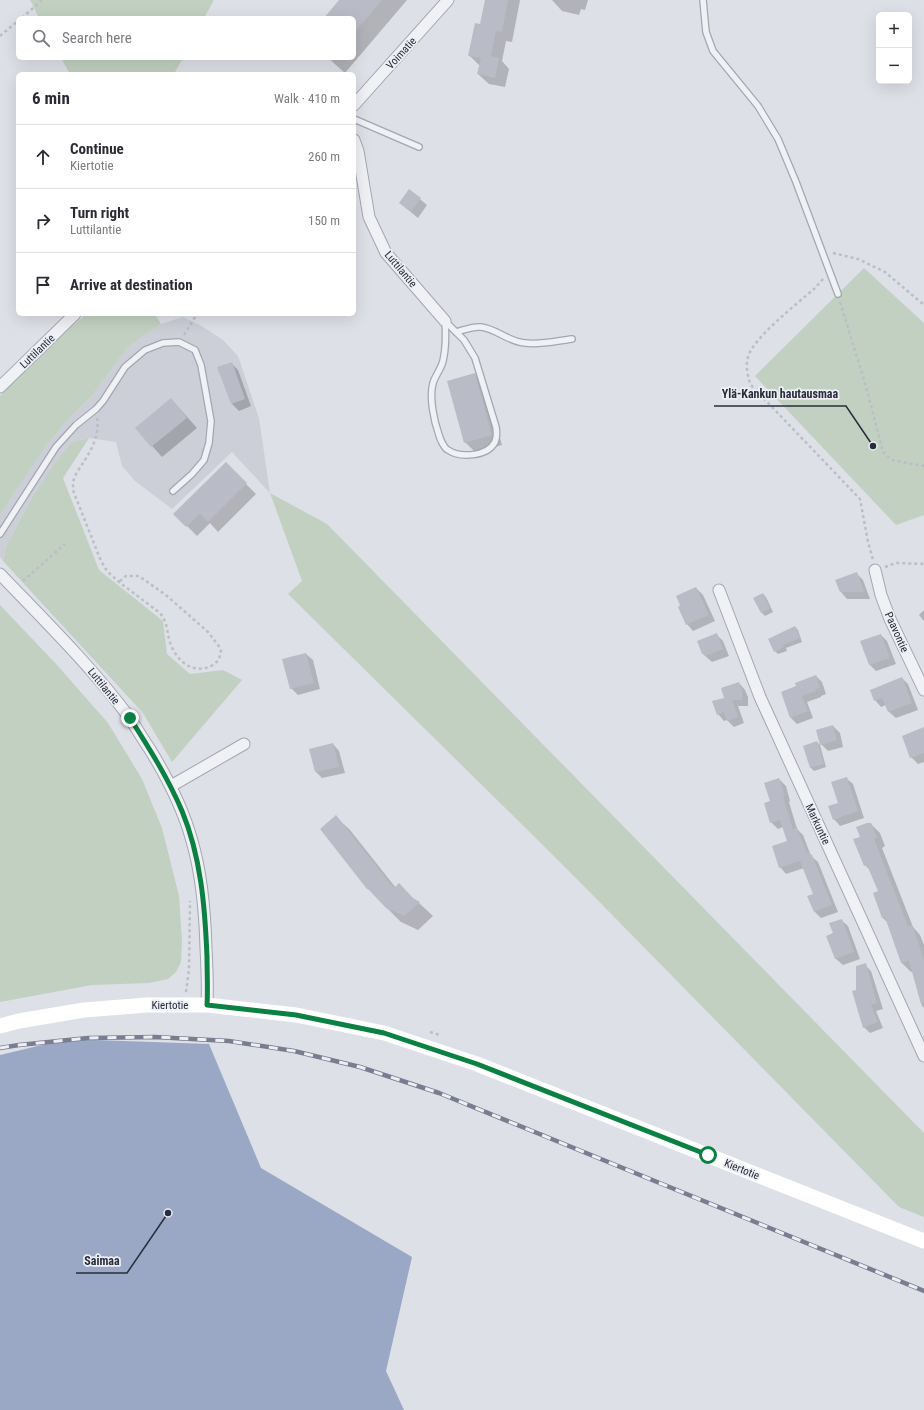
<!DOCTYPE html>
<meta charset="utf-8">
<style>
:root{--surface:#fff;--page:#f2f2f3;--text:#2b2b33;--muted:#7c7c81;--line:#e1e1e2}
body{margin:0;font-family:"Roboto Condensed",sans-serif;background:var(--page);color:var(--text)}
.controls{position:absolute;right:12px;top:12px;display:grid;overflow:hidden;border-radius:6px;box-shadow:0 4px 16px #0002}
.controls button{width:36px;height:36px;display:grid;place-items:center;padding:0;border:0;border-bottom:1px solid var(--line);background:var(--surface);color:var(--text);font:20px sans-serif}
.stop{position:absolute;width:12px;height:12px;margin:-9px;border:3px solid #0b8043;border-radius:50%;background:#fff}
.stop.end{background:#0b8043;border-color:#fff;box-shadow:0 1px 4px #0008}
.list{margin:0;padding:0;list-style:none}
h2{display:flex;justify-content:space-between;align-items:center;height:52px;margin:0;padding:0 16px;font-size:17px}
h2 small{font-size:13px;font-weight:400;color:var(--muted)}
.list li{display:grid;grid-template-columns:26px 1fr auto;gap:12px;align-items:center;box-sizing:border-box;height:64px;padding:0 16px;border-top:1px solid var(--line)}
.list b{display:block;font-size:15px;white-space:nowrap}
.list p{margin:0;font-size:13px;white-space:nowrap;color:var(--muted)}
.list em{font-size:13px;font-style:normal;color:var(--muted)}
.icon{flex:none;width:22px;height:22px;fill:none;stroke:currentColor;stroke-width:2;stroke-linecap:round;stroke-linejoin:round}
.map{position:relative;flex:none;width:924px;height:1410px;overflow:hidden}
.search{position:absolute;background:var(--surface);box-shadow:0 4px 16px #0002;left:16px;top:16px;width:340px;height:44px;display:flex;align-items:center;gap:10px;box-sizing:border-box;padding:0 14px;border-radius:6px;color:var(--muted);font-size:15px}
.panel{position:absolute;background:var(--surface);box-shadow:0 4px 16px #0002;left:16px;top:72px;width:340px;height:244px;border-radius:6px}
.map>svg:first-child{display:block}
.built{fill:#cccfd8}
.green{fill:#c1d0c0}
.water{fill:#9ba8c5}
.shadow{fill:#0003}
.building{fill:#b9bbc6}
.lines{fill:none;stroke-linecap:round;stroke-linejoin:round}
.lane-casing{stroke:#a4a6b0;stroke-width:8}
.street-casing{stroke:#a4a6b0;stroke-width:13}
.path{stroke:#bcbec5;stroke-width:2.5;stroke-dasharray:3 3;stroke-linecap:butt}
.lane{stroke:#f0f1f5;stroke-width:5.5}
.street{stroke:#f0f1f5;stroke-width:11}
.secondary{stroke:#fff;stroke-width:15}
.rail-casing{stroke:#797d8f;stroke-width:4.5}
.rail{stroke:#edeff4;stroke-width:3;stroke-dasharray:9;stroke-linecap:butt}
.route{stroke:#0b8043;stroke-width:5}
.labels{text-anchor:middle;stroke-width:3.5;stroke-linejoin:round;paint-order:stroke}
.street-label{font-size:11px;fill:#282c3c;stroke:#edeff4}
.leader{fill:none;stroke:#282c3c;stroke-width:1.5}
.callout-dot{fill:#282c3c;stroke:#edeff4;stroke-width:1.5}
.callout-label{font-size:12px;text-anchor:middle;font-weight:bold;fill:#282c3c;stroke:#edeff4;stroke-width:3.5;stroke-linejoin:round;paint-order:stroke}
</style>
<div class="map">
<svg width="924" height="1410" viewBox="0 0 924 1410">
<rect width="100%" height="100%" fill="#dee0e7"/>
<path class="built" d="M 183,317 L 200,325 L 223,340 L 238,356 L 259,418 L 270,493 L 232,452 L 172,509 L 135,481 L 122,466 L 116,442 L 89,438 L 72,442 L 57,460 L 34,494 L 7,544 L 3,561 L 0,557 L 0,515 L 48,443 L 72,415 L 90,398 L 128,347 L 161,324 Z"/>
<g class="green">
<path d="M 30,0 L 214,0 L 204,18 L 39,18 Z"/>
<path d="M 61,58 L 183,58 L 174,74 L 70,74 Z"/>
<path d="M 864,268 L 924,323 L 924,515 L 896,525 L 755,376 Z"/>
<path d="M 86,314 L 155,314 L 161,324 L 128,347 L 90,398 L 72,415 L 48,443 L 0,515 L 0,396 L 49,347 Z"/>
<path d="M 89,438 L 63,478 L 99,570 L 163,621 L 167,654 L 190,674 L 223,670 L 242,680 L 172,762 L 143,713 L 3,561 L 7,544 L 34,494 L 57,460 L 72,442 Z"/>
<path d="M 270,493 L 327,524 L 924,1133 L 924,1217 L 899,1207 L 569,871 L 288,594 L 302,581 Z"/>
<path d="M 0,605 L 57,665 L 108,723 L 142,779 L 162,828 L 179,896 L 182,941 L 181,962 L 176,972 L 168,979 L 149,983 L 92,985 L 0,1002 Z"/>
</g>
<path class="water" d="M 67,1039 L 209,1044 L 261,1168 L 412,1257 L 386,1371 L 404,1410 L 0,1410 L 0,1055 Z"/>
<g class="shadow">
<path d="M 341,0 L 407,0 L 345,73 L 328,58 L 354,58 L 354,18 L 325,18 Z"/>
<path d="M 486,0 L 520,0 L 512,42 L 506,41 L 502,61 L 509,69 L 505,87 L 489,84 L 478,74 L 480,66 L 469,55 L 481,25 Z"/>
<path d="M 552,0 L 588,0 L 585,10 L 581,9 L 579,15 L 562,11 Z"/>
<path d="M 409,190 L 427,205 L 418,218 L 400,203 Z"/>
<path d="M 231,363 L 238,370 L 251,406 L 239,411 L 232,404 L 218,368 Z"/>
<path d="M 475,374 L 485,385 L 502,445 L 475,452 L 465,442 Z"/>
<path d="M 171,399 L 197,428 L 162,457 L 136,428 Z"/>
<path d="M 226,464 L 256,494 L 218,532 L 210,523 L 197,536 L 175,514 Z"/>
<path d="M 856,573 L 863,580 L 870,599 L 847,599 L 841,592 Z"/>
<path d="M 696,588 L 703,595 L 715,621 L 693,631 L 687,624 Z"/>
<path d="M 763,594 L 766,597 L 773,612 L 765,616 L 762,613 L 755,598 Z"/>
<path d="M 924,610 L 924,621 L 919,615 Z"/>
<path d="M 795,627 L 798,630 L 802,642 L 786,648 L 787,651 L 778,654 L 775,651 Z"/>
<path d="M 717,635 L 723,641 L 729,656 L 712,662 L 703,654 Z"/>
<path d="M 881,635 L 887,641 L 896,664 L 876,671 L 870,665 Z"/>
<path d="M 306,654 L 313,660 L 320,689 L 298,695 L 291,688 Z"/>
<path d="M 816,676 L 822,682 L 826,694 L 821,696 L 821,697 L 807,702 L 813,718 L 797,724 L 791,718 L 798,687 Z"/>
<path d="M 902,678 L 908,684 L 918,710 L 896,718 L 889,712 L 886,705 L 881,707 L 875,700 Z"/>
<path d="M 739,683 L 745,690 L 748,697 L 748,706 L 738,706 L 744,723 L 734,727 L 727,720 L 724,721 L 718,714 Z"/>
<path d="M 833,726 L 840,733 L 843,747 L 828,751 L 821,744 Z"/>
<path d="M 924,728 L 924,762 L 918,764 L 911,757 Z"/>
<path d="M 817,742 L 820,745 L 826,767 L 814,771 L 811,768 Z"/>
<path d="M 333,744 L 339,751 L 345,773 L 322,778 L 316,772 Z"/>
<path d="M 846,778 L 853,784 L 864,818 L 840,826 L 834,819 Z"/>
<path d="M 779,779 L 786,786 L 790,801 L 789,802 L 797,829 L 803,835 L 811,856 L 818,862 L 838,912 L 821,918 L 815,912 L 809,897 L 814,894 L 804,868 L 786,874 L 780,867 L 788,841 L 783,827 L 778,829 L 771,822 L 771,802 Z"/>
<path d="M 336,817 L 350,830 L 396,888 L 419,903 L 433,916 L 418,930 L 401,922 L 387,908 Z"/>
<path d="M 871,824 L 880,833 L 885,846 L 882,848 L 913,927 L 920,935 L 924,945 L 924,1008 L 922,1006 L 913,971 L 911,972 L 902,963 L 887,922 L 883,918 L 879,892 L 871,871 L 865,865 L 861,837 Z"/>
<path d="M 841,920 L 848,926 L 860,959 L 843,965 L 836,959 L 828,936 L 834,934 Z"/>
<path d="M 865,965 L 871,971 L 883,1009 L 876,1011 L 883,1028 L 870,1033 L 864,1027 L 857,991 Z"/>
</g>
<g class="building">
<path d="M 339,0 L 382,0 L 354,33 L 354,18 L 324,18 Z"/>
<path d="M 485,0 L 508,0 L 502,32 L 496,31 L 491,56 L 499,58 L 495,78 L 477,74 L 481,58 L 468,56 L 475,23 L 480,24 Z"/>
<path d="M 409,189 L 421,198 L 411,212 L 399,203 Z"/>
<path d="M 232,362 L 245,399 L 231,404 L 217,367 Z"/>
<path d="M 475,373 L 492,435 L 464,443 L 447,381 Z"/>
<path d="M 171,398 L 187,418 L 151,447 L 135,428 Z"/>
<path d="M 226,462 L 247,483 L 208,522 L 200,514 L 186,527 L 173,514 Z"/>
<path d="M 857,572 L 864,592 L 840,592 L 835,580 Z"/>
<path d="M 696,587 L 709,615 L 686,625 L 678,607 L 680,605 L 676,596 Z"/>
<path d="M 763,593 L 770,609 L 761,613 L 753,598 Z"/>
<path d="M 795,626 L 800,638 L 783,645 L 784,647 L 774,652 L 768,639 Z"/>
<path d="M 717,633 L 723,649 L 705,656 L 704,654 L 702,654 L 697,641 Z"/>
<path d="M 881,634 L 890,658 L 869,665 L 860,641 Z"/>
<path d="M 306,653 L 314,683 L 290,689 L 282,659 Z"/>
<path d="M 816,675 L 820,688 L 815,689 L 816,691 L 802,696 L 808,711 L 790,718 L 781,692 L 796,686 L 795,683 Z"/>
<path d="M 902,677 L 912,703 L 888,712 L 882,698 L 874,701 L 870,690 Z"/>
<path d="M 739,682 L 742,690 L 742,700 L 732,700 L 738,717 L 727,721 L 724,712 L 717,715 L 712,701 L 724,698 L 721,688 Z"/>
<path d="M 833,725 L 837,740 L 820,745 L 816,730 Z"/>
<path d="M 924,727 L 924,753 L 910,758 L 902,736 Z"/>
<path d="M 817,741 L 824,764 L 810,768 L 803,746 Z"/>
<path d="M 333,743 L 339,767 L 315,772 L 309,749 Z"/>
<path d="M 847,777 L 858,811 L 833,820 L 828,806 L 838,803 L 831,782 Z"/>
<path d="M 779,778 L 785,795 L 783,796 L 793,829 L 797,827 L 806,851 L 812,855 L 832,905 L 814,912 L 807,896 L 813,894 L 800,861 L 779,868 L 772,846 L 787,841 L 780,820 L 770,823 L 764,803 L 770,801 L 764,783 Z"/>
<path d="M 336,815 L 394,888 L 399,883 L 413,898 L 420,902 L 404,916 L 386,908 L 369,890 L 367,889 L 320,829 Z"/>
<path d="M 867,823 L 871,823 L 877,837 L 874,839 L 908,926 L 912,925 L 924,959 L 924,1004 L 921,1004 L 909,961 L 901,963 L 885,917 L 882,918 L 873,893 L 878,891 L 867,865 L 864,866 L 853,839 L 860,837 L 856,827 Z"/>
<path d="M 842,919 L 854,952 L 835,959 L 826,936 L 833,933 L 829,923 Z"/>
<path d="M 866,963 L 877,1003 L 871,1005 L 878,1022 L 863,1028 L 852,991 L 856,990 L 856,966 Z"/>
</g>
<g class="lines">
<g class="lane-casing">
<g id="lane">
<path d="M 703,0 L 706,32 L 713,51 L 758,106 L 778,139 L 796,182 L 838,294"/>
<path d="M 354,119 L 419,147"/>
<path d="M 445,321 L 464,340 L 475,358 L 496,427 C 497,433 497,437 495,442 C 487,457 460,458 448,450 C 444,448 440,439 439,435 C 434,421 429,398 433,383 C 435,376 441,369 443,361 C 446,348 446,334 445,321 Z"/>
<path d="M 456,332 C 464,330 473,326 481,327 C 497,329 509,342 525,343 C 540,345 556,341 572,339"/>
<path d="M 0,534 L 56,447 L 76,425 L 96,409 L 103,401 L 125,367 L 145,350 L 163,343 L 179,342 L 195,350 L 201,365 L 211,421 L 209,443 L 204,460 L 192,474 L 173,491"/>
</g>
</g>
<g class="street-casing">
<g id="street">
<path d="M 354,105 L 448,0"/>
<path d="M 354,140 L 358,151 L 369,217 L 386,253 L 445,321"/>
<path d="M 0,387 L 75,314"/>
<path d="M 875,570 L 881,595 L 890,619 L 924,690"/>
<path d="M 0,574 C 44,620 91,666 129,717 C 136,727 142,738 149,748 C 167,777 183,808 192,841 C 202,875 205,912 206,948 C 207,967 208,986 207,1005"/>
<path d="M 719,590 L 760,697 L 924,1056"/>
<path d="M 171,786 L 244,744"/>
</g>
</g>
<g class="path">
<path d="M 22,18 L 42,0"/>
<path d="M 0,36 L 18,21"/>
<path d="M 833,253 L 858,259 L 885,272 L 924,305"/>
<path d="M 823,279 L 814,289 C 798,303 753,338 748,357 C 745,366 748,375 750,384 L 860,499 L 868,542 L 873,560"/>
<path d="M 840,302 L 865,383 L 883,452 L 892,460 L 924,466"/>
<path d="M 184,335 L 197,314"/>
<path d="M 97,418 C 100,434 91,451 83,463 C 79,469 74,476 73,483 C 73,486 73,490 74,493 L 101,561 L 107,571 L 119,582 L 160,613 C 169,624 166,633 171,645 C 178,663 195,675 213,665 C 219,661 221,655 221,649 L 208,632 L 167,596 L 139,576 L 126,576 L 119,582"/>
<path d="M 885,567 L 896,563 L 924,564"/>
<path d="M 23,581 L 65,544"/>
<path d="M 186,992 L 189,969 L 190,901"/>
<path d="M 430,1032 L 440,1035"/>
</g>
<use href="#lane" class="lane"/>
<use href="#street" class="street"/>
<path class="secondary" d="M 0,1026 L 19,1021 L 84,1010 L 147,1005 L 207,1005 L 296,1015 L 384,1033 L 477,1064 L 924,1241"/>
<g class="rail-casing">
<path id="rail" d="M 0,1048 L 19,1045 L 88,1038 L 155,1037 L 229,1041 L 294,1051 L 360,1067 L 439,1093 L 924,1291"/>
</g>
<use href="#rail" class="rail"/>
</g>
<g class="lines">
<path class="route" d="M 130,718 C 149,748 168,778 182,811 C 201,857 205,907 207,957 C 207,973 208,989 207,1005 L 296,1015 L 384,1033 L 477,1064 L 708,1155"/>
</g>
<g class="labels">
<g class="street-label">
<text transform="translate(401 53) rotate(-48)" y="4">Voimatie</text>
<text transform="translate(401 269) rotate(50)" y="4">Luttilantie</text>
<text transform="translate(37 351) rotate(-44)" y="4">Luttilantie</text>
<text transform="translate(897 632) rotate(66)" y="4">Paavontie</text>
<text transform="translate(104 686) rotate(51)" y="4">Luttilantie</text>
<text transform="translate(818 824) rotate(65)" y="4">Markuntie</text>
<text x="170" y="1009">Kiertotie</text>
<text transform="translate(742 1169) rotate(22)" y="4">Kiertotie</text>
</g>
</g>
<path class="leader" d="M873 446L846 406H714M168 1213L127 1273H76"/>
<g class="callout-dot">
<circle cx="873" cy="446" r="4"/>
<circle cx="168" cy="1213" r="4"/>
</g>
<g class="callout-label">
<text x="780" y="398">Ylä-Kankun hautausmaa</text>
<text x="102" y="1265">Saimaa</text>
</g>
</svg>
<div class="controls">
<button>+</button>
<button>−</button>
</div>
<div class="stop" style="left:708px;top:1155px"></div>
<div class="stop end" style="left:130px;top:718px"></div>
<div class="search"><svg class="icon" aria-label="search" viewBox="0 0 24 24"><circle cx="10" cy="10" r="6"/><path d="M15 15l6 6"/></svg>Search here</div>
<section class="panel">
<h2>6 min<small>Walk · 410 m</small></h2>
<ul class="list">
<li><svg class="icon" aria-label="ahead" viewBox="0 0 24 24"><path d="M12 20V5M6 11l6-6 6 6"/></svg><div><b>Continue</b><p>Kiertotie</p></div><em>260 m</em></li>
<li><svg class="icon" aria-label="right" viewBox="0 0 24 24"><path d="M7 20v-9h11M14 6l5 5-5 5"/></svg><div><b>Turn right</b><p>Luttilantie</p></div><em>150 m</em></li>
<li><svg class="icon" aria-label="arrive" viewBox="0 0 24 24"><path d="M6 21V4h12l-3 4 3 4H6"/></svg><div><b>Arrive at destination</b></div></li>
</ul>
</section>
</div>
